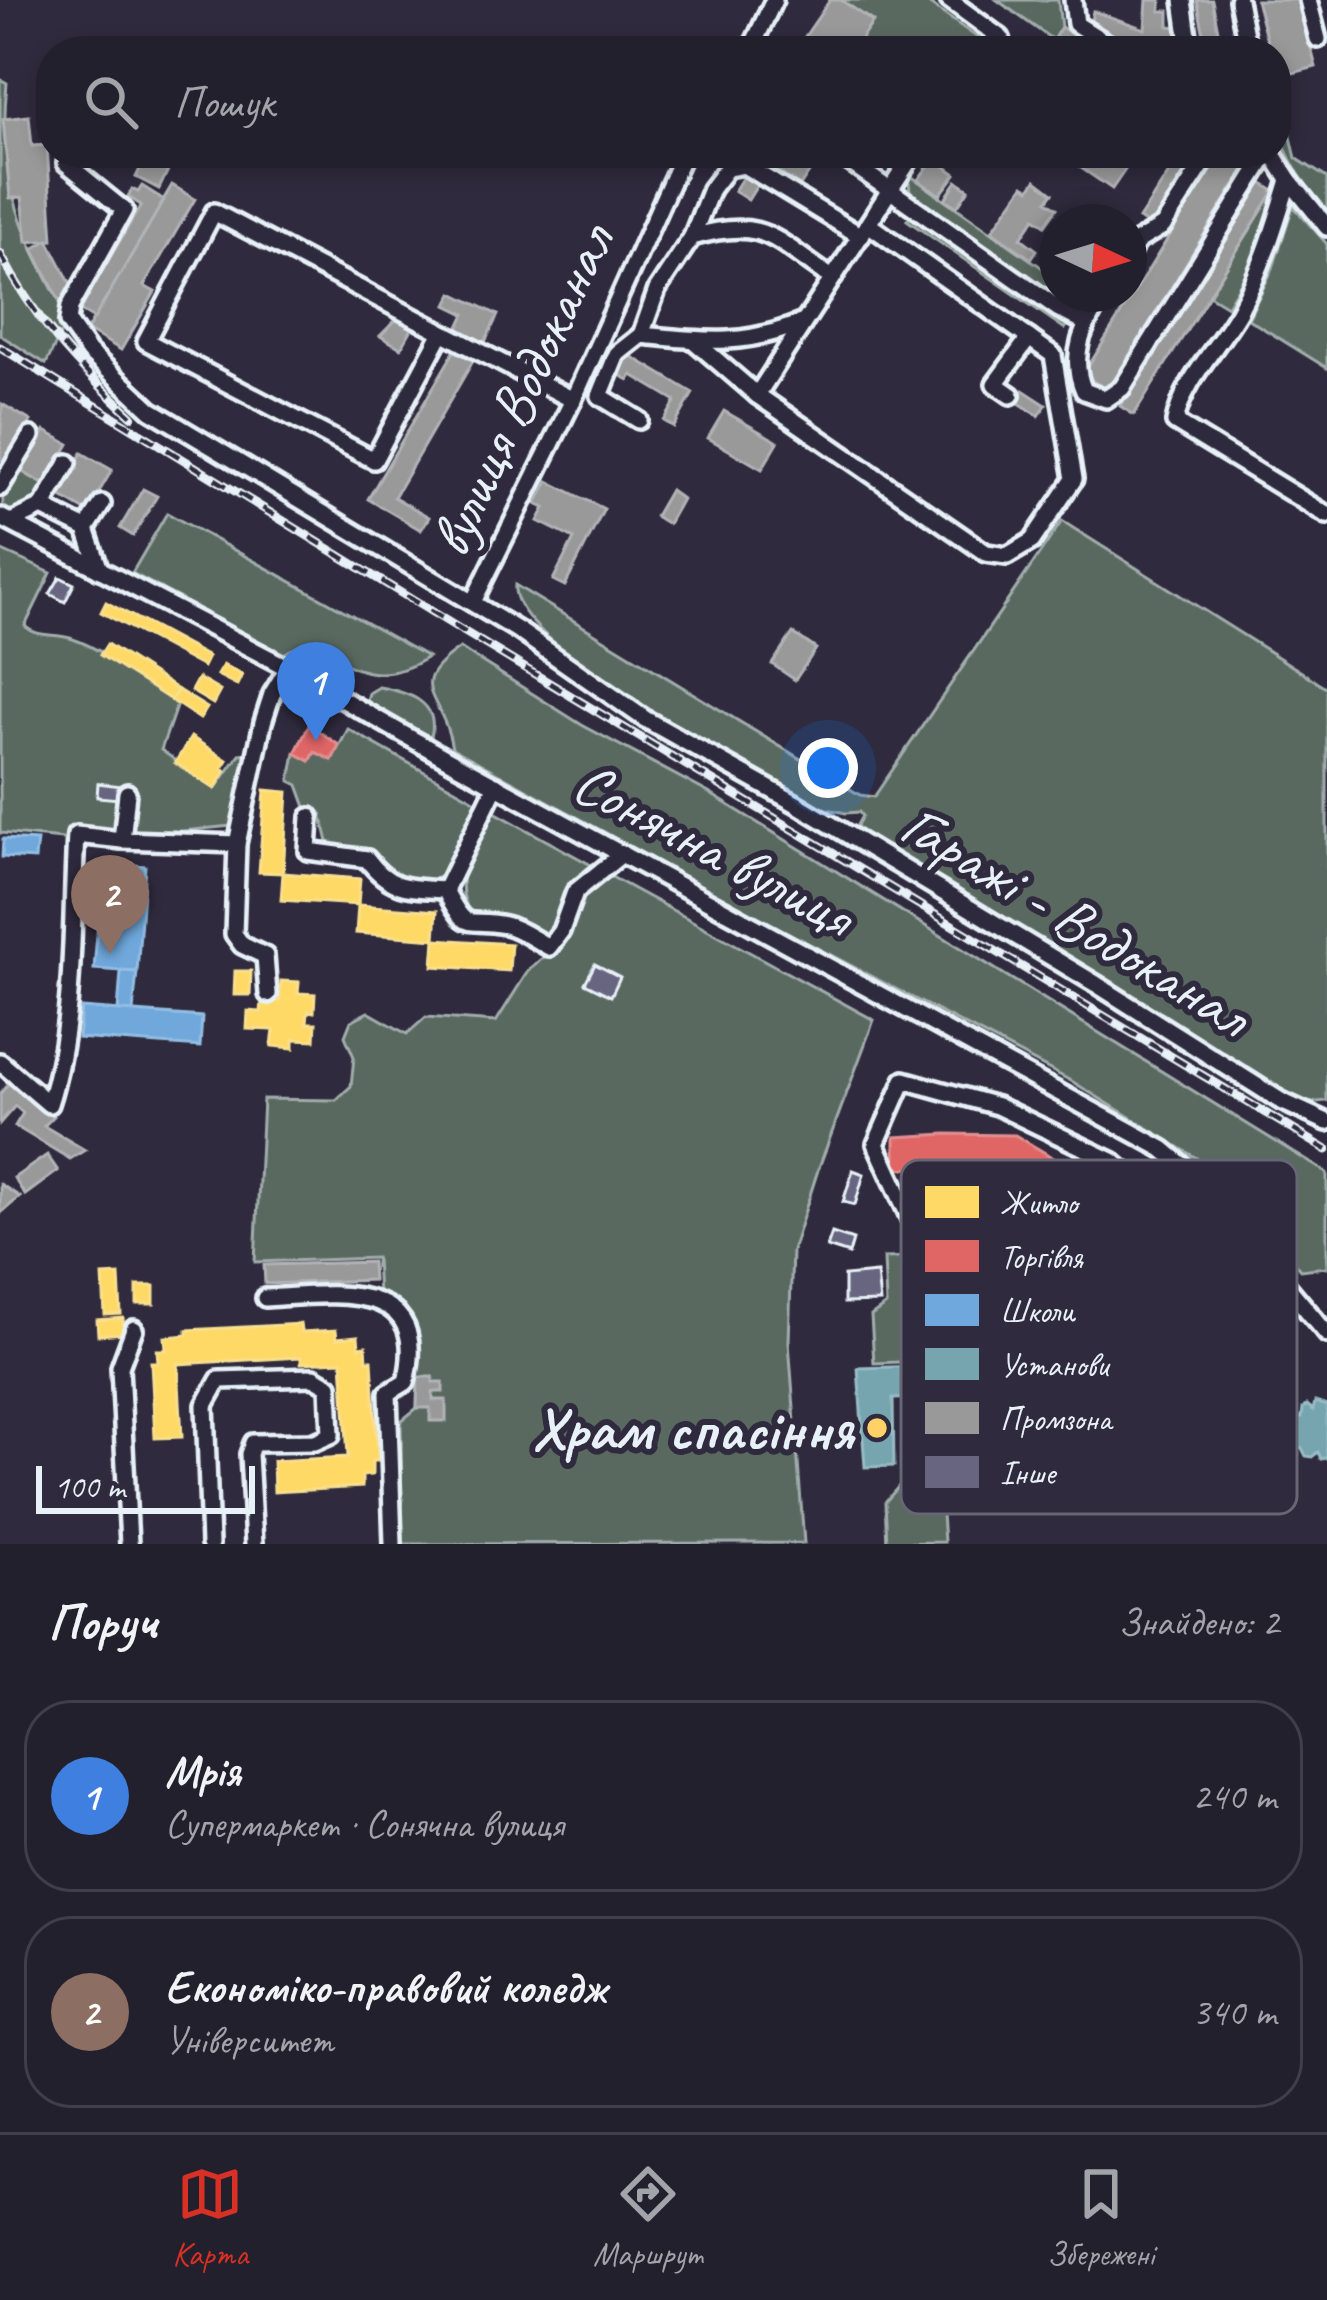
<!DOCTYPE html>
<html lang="uk">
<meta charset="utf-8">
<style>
:root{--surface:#23202e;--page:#2b2836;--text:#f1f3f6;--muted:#a3a3aa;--line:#403e4a;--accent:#d93025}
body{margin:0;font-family:Caveat,sans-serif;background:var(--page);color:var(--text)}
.compass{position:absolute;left:1039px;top:204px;width:108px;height:108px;border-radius:50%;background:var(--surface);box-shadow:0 6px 18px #0003;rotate:94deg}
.scale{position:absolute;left:36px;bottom:30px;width:219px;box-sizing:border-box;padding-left:12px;border:6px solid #e8f1f8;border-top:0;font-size:33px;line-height:42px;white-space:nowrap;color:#e8f1f8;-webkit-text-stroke:9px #2f2a3d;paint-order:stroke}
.you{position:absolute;left:828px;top:768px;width:42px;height:42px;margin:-30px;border:9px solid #fff;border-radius:50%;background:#1a73e8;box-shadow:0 0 0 18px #1a73e833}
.badge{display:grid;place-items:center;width:78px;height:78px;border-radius:50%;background:var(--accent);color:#fff;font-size:39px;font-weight:700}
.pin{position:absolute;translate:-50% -99px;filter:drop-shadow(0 3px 6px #0008)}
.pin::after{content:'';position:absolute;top:63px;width:42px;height:36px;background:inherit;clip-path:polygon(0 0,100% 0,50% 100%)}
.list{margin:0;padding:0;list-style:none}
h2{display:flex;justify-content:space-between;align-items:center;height:156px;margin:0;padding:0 48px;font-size:51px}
h2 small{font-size:39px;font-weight:400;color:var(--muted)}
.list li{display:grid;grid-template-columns:78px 1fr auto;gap:36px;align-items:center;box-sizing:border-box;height:192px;margin:0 24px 24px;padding:0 24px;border:3px solid var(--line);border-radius:48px}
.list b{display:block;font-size:45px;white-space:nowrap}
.list p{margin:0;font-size:39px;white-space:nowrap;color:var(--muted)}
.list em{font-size:39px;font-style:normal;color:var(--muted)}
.icon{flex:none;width:66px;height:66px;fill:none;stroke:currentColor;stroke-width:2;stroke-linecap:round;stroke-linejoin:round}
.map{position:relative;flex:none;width:1327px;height:1544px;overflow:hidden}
.search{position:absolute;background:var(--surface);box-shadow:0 6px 18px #0003;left:36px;right:36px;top:36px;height:132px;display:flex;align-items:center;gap:30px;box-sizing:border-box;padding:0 42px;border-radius:48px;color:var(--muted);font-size:45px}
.sheet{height:588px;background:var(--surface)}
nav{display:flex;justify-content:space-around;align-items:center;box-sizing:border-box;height:168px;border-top:3px solid var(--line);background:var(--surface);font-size:33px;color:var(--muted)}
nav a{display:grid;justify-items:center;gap:6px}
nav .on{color:var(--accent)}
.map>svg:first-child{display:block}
.green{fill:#5a6960;stroke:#a1adac;stroke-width:3}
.homes{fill:#ffd966;stroke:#f8e092;stroke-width:3}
.shops{fill:#e06666;stroke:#e29092;stroke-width:3}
.schools{fill:#6fa8dc;stroke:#93bee4;stroke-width:3}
.public{fill:#76a5af;stroke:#98bcc5;stroke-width:3}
.industry{fill:#999;stroke:#b1b3b6;stroke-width:3}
.building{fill:#686580;stroke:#e8f1f8;stroke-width:3}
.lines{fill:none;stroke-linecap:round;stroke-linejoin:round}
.minor-casing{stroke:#e8f1f8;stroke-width:24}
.minor{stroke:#2f2a3d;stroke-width:15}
.rail-casing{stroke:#e8f1f8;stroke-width:9}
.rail{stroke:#2f2a3d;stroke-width:4.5;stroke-dasharray:14;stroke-linecap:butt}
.poi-dot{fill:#ffd166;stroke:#2f2a3d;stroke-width:4.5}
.labels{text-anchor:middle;stroke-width:12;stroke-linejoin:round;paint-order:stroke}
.street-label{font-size:60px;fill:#e8f1f8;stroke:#2f2a3d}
.poi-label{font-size:60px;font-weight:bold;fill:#e8f1f8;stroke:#2f2a3d;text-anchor:end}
.key{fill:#2f2a3d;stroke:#666675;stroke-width:3}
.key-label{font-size:33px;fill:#e8f1f8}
</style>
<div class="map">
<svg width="1327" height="1544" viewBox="0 0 1327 1544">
<rect width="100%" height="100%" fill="#2f2a3d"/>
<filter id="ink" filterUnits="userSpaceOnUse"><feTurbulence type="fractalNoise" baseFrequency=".00833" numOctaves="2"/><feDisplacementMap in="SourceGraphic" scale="24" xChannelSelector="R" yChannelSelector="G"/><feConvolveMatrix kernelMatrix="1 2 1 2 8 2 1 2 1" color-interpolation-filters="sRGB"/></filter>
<g filter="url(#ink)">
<g class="green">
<path d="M 841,0 L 924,0 L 978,38 L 987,51 L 866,51 L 857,45 L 872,21 Z"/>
<path d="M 997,0 L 1058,0 L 1061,27 L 1053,40 Z"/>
<path d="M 1276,74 L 1296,158 L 1327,178 L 1327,211 C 1284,159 1276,141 1276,74 Z"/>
<path d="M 0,79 L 7,83 C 0,152 9,203 40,264 C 47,278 53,294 64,303 L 57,323 L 61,333 L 46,364 L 0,335 Z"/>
<path d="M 908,174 L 1057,278 L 1057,294 L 1081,295 L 1073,308 L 1067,308 L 910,191 Z"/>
<path d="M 1274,191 C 1275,233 1247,271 1227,306 L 1209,295 Z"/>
<path d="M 1293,206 L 1327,244 L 1327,368 L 1248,319 L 1273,268 Z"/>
<path d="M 915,212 L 1062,316 L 1067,323 L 1065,329 L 907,220 Z"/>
<path d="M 21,471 L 45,485 L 38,503 L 14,512 L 4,510 C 0,495 6,486 14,473 Z"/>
<path d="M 167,513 L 428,657 C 375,690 352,665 302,644 L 283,654 L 132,573 Z"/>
<path d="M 1062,521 L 1327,688 L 1327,1101 L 1308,1103 L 1269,1082 L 862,835 L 857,825 L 862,816 L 859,812 L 846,813 L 822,808 C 768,776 508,647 515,585 L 860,795 L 874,797 Z"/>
<path d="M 0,550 L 51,573 L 25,626 C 37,638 54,633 70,638 C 108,650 144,683 177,704 L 161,750 L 215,789 L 240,754 L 250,753 L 231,826 L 183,831 L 135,830 L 130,825 L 133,788 L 121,786 L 114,844 L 0,833 Z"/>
<path d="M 460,648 L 582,725 L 709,793 L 1327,1173 L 1327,1267 L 1300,1270 L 1227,1177 L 1073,1082 L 749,912 L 452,748 C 443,693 402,688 460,648 Z"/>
<path d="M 379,687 C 407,692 440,701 431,737 L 366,704 L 369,693 Z"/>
<path d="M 348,729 L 480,803 L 443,876 C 401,892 396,870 365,852 C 355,846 339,845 328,842 L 321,813 L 306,807 L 298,785 L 290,781 L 295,753 L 310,761 L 315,752 L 332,760 Z"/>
<path d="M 491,810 L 595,867 C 569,884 562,907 552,935 L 542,936 L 512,921 L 471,914 C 448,880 475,842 491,810 Z"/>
<path d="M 608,875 L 874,1020 L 818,1170 L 792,1251 L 789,1342 L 804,1543 L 402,1544 L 401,1421 L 417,1408 C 418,1352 426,1331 378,1295 L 376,1258 L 255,1262 L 263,1099 L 336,1100 L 351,1086 L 354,1057 L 345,1036 L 351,1021 L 368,1012 L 407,1034 L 426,1017 L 496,1022 L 530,968 L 559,945 L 581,894 Z"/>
<path d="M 951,1256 L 958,1385 L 930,1386 L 928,1361 L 874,1363 L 871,1316 L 886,1305 L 884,1258 Z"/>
<path d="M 940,1485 L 944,1542 L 887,1543 L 885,1502 L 899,1486 Z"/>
</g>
<g class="homes">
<path d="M 106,602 L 208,657 L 203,667 L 101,612 Z"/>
<path d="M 107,644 L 178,690 L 171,700 L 100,655 Z"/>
<path d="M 223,665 L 242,675 L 237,685 L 217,675 Z"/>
<path d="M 198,678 L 220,691 L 213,704 L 191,691 Z"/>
<path d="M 178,690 L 207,708 L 200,719 L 171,700 Z"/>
<path d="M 191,737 L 227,760 L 222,768 L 226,771 L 215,789 L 175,763 Z"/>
<path d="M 265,790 L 288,792 L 283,873 L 259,872 Z"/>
<path d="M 283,873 L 360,879 L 358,905 L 281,900 Z"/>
<path d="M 358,905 L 437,911 L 435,939 L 356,933 Z"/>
<path d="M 435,939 L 511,944 L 509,971 L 433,966 Z"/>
<path d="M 235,971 L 251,971 L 250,995 L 234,995 Z"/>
<path d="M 281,981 L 299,982 L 298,993 L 315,994 L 314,1012 L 308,1011 L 307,1023 L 316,1023 L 315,1040 L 294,1039 L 294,1048 L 272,1046 L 274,1030 L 247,1029 L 248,1011 L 261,1012 L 262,1000 L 280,1001 Z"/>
<path d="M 119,1275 L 121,1314 L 105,1315 L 103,1276 Z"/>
<rect x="137" y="1286" width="17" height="18"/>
<path d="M 123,1318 L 124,1333 L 98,1335 L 97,1320 Z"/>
<path d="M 300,1324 L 301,1332 L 336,1330 L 337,1338 L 358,1336 L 359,1347 L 366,1346 L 367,1360 L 372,1360 L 378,1461 L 372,1461 L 372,1475 L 362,1476 L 362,1487 L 274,1492 L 273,1461 L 348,1457 L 342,1361 L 301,1363 L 301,1357 L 178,1364 L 182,1437 L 155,1438 L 151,1362 L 158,1362 L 157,1350 L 166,1350 L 165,1337 L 187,1335 L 187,1330 Z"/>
</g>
<g class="shops">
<path d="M 309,725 L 339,745 L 332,760 L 315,752 L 310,761 L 295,753 Z"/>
<path d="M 946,1134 L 1015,1135 L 1202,1246 L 1207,1432 L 1167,1433 L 1165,1445 L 1139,1446 L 1140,1436 L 979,1441 L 977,1243 L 954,1247 L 947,1243 L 947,1232 L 939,1232 L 939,1215 L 946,1215 L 946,1167 L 895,1169 L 895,1137 Z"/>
</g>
<g class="schools">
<path d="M 3,839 L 37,841 L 35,859 L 2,857 Z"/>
<path d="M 103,863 L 145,866 L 137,972 L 94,969 Z"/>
<path d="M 121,971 L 137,972 L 133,1012 L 118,1011 Z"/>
<path d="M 81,1008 L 202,1017 L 200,1047 L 78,1038 Z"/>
</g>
<g class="public">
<path d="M 924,1366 L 922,1398 L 893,1399 L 894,1466 L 865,1467 L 858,1368 Z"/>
<path d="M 1315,1402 L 1327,1406 L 1327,1458 L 1321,1459 L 1318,1452 L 1312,1457 L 1306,1456 L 1302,1448 L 1297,1449 L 1298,1455 L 1281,1457 L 1275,1416 L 1294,1414 L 1294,1418 L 1302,1417 L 1303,1408 L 1307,1405 L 1313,1410 Z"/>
</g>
<g class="industry">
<path d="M 830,0 L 841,0 L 873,22 L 852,51 L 795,51 Z"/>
<path d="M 1147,0 L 1161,0 L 1160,11 L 1169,11 L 1169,26 L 1178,27 L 1177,50 L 1158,49 L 1158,43 L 1128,40 L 1090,25 L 1093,11 L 1145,29 Z"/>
<path d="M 1197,0 L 1212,0 L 1222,51 L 1207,51 Z"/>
<path d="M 1256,0 L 1298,0 L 1316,67 L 1277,77 L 1276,51 L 1270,51 Z"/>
<path d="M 1061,27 L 1098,51 L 1070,51 L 1053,40 Z"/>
<path d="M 29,116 L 32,146 L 47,145 L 53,240 L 27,242 L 22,197 L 10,198 L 3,119 Z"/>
<path d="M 148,153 L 172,162 L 159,189 L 136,177 Z"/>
<path d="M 749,153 L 802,153 L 816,162 L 800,186 Z"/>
<path d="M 1059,153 L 1106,153 L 1127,167 L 1112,189 Z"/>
<path d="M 1182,153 L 1198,153 L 1150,226 L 1139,219 Z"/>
<path d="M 1221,153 L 1239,153 L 1250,160 L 1108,390 L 1083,375 Z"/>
<path d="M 934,158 L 956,174 L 940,195 L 918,180 Z"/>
<path d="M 744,175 L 758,184 L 748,200 L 734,191 Z"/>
<path d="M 1036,180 L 1053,193 L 1047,201 L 1057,208 L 1045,225 L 1035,218 L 1021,238 L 1037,250 L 1031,259 L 992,231 L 1024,185 L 1030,189 Z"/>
<path d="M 957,181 L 969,189 L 957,207 L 945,199 Z"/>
<path d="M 1260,182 L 1274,191 L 1134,415 L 1120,406 Z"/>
<path d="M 172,185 L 195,199 L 144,286 L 155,292 L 121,350 L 87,330 Z"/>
<path d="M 142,186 L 164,200 L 94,319 L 79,310 L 141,205 L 128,197 L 132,189 L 138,192 Z"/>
<path d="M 48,240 L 75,292 L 59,300 L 33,249 Z"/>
<path d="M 453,293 L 498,315 L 484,344 L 457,331 L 465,314 L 447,305 Z"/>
<path d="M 398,318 L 413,327 L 401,348 L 380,336 Z"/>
<path d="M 455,350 L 473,361 L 394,497 L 429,517 L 421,530 L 368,499 Z"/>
<path d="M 629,355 L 693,393 L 674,427 L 664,421 L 676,401 L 632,375 L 629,380 L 618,374 Z"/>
<path d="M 1023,390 L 1046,405 L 1039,416 L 1016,401 Z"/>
<path d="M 2,404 L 31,421 L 7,463 L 0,459 Z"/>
<path d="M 724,411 L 778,442 L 762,469 L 708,438 Z"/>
<path d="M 45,431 L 69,444 L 45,485 L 21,471 Z"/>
<path d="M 82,453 L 112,470 L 87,512 L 58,495 Z"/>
<path d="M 548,481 L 604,509 L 565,586 L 553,580 L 574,539 L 538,521 L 545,508 L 536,504 Z"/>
<path d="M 143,489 L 157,496 L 133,536 L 120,528 Z"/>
<path d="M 670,490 L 682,499 L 668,524 L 655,516 Z"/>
<path d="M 793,633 L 816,649 L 795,680 L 772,664 Z"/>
<path d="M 10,1081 L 54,1116 L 44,1126 L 85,1150 L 70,1159 L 15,1126 L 23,1113 L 15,1106 L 0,1123 L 0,1094 Z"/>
<path d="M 47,1155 L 58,1171 L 25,1195 L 14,1178 Z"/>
<path d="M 0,1184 L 20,1197 L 1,1213 L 0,1212 Z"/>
<path d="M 372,1262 L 373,1280 L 265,1284 L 264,1265 Z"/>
<path d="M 418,1377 L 433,1377 L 433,1382 L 443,1382 L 443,1392 L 433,1392 L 433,1400 L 446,1400 L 446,1421 L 430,1421 L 430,1408 L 417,1408 Z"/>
</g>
<g class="building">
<path d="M 60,577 L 74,584 L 65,602 L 50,594 Z"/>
<path d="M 98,783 L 121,786 L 119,799 L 97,797 Z"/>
<path d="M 595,964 L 620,977 L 611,996 L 585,983 Z"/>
<path d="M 853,1170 L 864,1174 L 855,1205 L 843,1202 Z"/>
<path d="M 832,1233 L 853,1240 L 849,1254 L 827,1247 Z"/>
<path d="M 877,1273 L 880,1302 L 844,1303 L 844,1276 Z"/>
</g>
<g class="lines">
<g class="minor-casing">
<g id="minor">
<path d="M 949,0 L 1001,38 L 1004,51"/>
<path d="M 1073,0 L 1076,24 L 1119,51"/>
<path d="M 1183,0 L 1190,51"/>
<path d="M 1238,0 L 1248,51"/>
<path d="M 1308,0 L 1318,39"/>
<path d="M 750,51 L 774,0"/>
<path d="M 837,153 L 1059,309 L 1085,323"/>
<path d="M 1272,153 L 1289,180 L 1327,227"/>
<path d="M 66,163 L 124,210 L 70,307 L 68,322 L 89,352 L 151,410 L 519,631 L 645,719 L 795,803 L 1096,984 L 1281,1101 L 1327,1122"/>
<path d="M 1289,180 C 1275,226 1262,269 1239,311 C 1218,348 1183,380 1175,422 L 1327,515"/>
<path d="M 868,224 L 1053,355 L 1074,479 L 1032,541 L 1007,556 L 986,553 L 757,395 L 914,153"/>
<path d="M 692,237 L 711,189 L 727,168 L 744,165 L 861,236"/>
<path d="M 1129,255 L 1138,241 L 1163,226 L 1210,153"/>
<path d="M 1104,294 C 1084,325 1068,355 1084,391 L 1106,399 L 1122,388 L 1268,153"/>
<path d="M 442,332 L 374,460 L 146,341 L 214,212 L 442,332 L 573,400"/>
<path d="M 641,335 L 657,290 L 692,237 C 765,216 773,239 832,278"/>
<path d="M 693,340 L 757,395"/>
<path d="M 1011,395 L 995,384 L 1029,338"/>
<path d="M 639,420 L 600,396 L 617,354 L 641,335 C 704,341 741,347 801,323"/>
<path d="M 0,487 L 31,436"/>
<path d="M 42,507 L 68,463"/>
<path d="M 0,517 L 288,668 L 447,759 L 1163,1149 L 1195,1176 L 1327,1334"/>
<path d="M 11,522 L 42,507 L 86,529 L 100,570"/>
<path d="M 86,529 L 102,504"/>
<path d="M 473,602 L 573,400 L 684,153"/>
<path d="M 127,793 L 122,840 L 237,844"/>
<path d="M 310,817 L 308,851 L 367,859 C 390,890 408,888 445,890 L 496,785"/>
<path d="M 445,890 C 469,936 465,916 505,925 C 520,928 536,941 549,947 L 561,931 L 575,892 L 622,854"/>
<path d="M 268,994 L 265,956 L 242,945 L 234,934 L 237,844 L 263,722 L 272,694 L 288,668"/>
<path d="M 0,1062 L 49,1104 C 76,1020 71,922 76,835 L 122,840"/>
<path d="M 265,1298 C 333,1294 432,1278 406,1382 L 388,1393 L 393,1544"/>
<path d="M 969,1448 L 957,1251 L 916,1232 L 876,1144 L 904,1080 L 997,1106 L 1112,1161 L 1213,1247 L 1213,1435 L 1198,1445"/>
<path d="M 129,1544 L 120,1367 L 134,1329"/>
<path d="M 210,1544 L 205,1405 L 219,1380 L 314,1377 L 329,1386 L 331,1435 L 315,1442 L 253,1443 L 249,1454 L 254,1544"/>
</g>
</g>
<use href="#minor" class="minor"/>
<g class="rail-casing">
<g id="rail">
<path d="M 0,253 C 33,318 78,367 132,416"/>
<path d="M 0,347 L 458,628 L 1327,1150"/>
</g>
</g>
<use href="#rail" class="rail"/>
</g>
</g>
<circle class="poi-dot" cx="877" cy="1428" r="12"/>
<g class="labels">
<g class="street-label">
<text transform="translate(520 390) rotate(-65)" y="21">вулиця Водоканал</text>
<text transform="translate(714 848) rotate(28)" y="21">Сонячна вулиця</text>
<text transform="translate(1076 919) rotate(31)" y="21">Гаражі - Водоканал</text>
</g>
<g class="poi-label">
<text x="853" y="1449">Храм спасіння</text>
</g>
</g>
<rect x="901" y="1160" width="396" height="354" rx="18" class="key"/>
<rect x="925" y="1186" width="54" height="32" fill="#ffd966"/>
<rect x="925" y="1240" width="54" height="32" fill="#e06666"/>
<rect x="925" y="1294" width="54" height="32" fill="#6fa8dc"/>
<rect x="925" y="1348" width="54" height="32" fill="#76a5af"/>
<rect x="925" y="1402" width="54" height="32" fill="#999"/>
<rect x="925" y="1456" width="54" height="32" fill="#686580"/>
<g class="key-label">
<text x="1000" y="1214">Житло</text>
<text x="1000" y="1268">Торгівля</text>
<text x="1000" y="1322">Школи</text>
<text x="1000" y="1376">Установи</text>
<text x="1000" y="1430">Промзона</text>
<text x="1000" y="1484">Інше</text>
</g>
</svg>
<svg class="compass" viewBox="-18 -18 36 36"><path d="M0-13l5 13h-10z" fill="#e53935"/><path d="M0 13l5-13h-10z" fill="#a3a3aa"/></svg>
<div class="scale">100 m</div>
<div class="you"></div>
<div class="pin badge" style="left:316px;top:741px;background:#3f7fe0">1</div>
<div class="pin badge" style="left:110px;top:954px;background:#8d6e63">2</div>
<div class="search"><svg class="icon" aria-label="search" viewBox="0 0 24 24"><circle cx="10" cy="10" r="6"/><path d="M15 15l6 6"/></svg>Пошук</div>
</div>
<section class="sheet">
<h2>Поруч<small>Знайдено: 2</small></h2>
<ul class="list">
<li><span class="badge" style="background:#3f7fe0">1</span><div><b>Мрія</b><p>Супермаркет · Сонячна вулиця</p></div><em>240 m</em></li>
<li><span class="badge" style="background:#8d6e63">2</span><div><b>Економіко-правовий коледж</b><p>Університет</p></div><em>340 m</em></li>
</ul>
</section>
<nav>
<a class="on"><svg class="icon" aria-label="map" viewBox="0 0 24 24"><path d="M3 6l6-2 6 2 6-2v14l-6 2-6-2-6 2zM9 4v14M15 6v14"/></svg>Карта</a>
<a><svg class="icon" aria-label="directions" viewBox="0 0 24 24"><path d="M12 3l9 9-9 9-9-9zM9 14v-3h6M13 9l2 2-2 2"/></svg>Маршрут</a>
<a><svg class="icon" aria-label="saved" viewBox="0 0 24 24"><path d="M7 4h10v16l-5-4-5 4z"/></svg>Збережені</a>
</nav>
